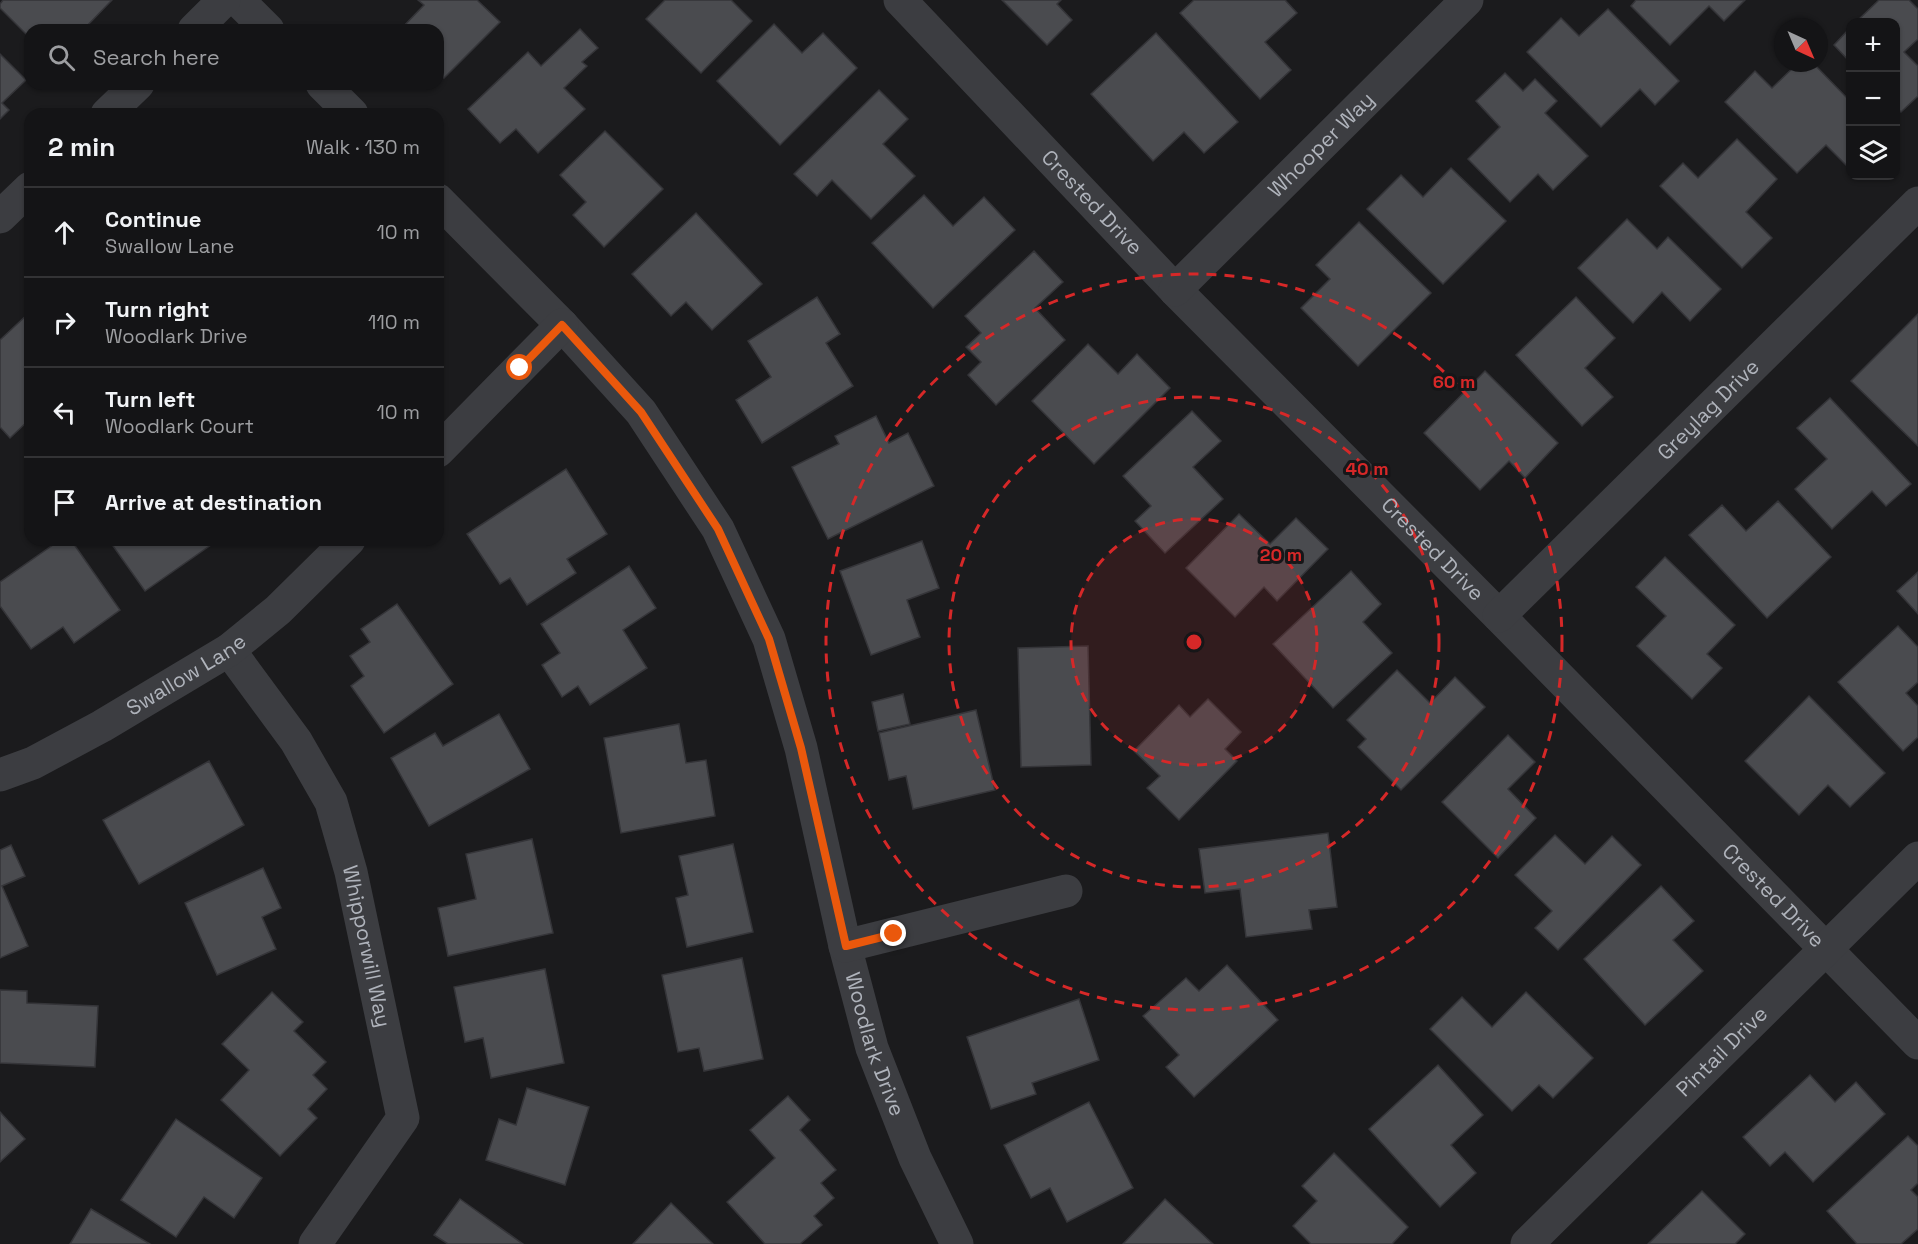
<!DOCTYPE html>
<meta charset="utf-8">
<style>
:root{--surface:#141416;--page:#212123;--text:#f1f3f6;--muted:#9d9ea1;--line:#333335}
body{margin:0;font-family:"Space Grotesk",sans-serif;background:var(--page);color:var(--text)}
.controls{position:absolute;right:18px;top:18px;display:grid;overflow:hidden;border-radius:12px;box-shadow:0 2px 4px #0004}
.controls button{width:54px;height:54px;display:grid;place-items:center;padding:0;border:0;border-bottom:2px solid var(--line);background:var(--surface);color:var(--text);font:30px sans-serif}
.compass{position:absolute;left:1774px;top:18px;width:54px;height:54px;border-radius:50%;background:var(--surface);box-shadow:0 2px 4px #0004;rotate:136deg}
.stop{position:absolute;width:18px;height:18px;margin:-14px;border:4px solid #ea580c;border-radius:50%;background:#fff}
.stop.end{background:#ea580c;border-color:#fff;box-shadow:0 2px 6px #0008}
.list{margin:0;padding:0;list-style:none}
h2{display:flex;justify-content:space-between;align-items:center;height:78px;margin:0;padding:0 24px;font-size:26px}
h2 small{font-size:20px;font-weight:400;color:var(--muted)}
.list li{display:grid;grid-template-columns:39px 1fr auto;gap:18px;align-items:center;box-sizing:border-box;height:90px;padding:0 24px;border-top:2px solid var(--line)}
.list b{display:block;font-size:22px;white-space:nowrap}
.list p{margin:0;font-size:20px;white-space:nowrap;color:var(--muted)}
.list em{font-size:20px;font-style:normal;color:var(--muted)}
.icon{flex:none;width:33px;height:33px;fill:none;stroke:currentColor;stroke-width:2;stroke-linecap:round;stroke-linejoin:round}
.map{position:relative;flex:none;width:1918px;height:1244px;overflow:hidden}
.search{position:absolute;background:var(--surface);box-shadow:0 2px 4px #0004;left:24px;top:24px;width:420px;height:66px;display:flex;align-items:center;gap:15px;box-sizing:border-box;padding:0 21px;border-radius:18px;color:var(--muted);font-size:22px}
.panel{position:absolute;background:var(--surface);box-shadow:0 2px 4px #0004;left:24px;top:108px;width:420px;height:438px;border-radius:18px}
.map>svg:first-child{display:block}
.building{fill:#4a4b4f;stroke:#353539;stroke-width:1.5}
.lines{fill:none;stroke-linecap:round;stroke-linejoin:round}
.minor{stroke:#3c3d41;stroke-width:33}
.route{stroke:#ea580c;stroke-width:8}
.ring{fill:none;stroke:#d62828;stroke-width:3;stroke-dasharray:10 8}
.labels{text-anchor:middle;stroke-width:6;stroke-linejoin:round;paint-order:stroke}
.street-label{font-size:21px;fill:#afb3bb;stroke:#161618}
.centre{fill:#d62828;stroke:#161618;stroke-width:3}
.ring-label{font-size:18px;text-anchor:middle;font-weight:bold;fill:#d62828;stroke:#161618;stroke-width:6;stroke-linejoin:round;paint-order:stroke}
</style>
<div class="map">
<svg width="1918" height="1244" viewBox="0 0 1918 1244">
<rect width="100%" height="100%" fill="#1b1b1d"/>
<g class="building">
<path d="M 3,0 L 112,0 L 83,30 L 30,30 L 30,38 L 0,8 L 0,4 Z"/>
<path d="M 418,0 L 477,0 L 500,22 L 444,78 L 438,73 L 438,30 L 400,30 L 424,5 Z"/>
<path d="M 665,0 L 731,0 L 752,21 L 701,73 L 646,19 Z"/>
<path d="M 1002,0 L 1061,0 L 1057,4 L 1072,20 L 1047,45 Z"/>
<path d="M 1194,0 L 1285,0 L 1297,13 L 1265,42 L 1291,70 L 1260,99 L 1180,13 Z"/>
<path d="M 1636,0 L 1745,0 L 1724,21 L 1709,6 L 1670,45 L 1631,6 Z"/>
<path d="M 1879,0 L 1909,0 L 1918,9 L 1918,39 L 1904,52 L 1918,66 L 1918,96 L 1901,112 L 1896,107 L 1896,22 L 1856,22 Z"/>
<path d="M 1608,9 L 1679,81 L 1655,105 L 1640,89 L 1601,127 L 1527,52 L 1561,18 L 1579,36 Z"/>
<path d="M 774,24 L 802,53 L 823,33 L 857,68 L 780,145 L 717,81 Z"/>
<path d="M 1850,28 L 1850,62 L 1834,45 Z"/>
<path d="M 580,29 L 598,48 L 582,62 L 587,66 L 564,88 L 585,109 L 538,153 L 516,129 L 500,143 L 468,109 L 528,52 L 541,66 Z"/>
<path d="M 1156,33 L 1238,122 L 1204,153 L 1184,132 L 1153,161 L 1091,94 Z"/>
<path d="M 0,54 L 26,80 L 2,103 L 9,110 L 0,119 Z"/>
<path d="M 1798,63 L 1813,63 L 1850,101 L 1850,161 L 1846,165 L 1826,145 L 1797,173 L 1725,102 L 1755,71 L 1772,88 Z"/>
<path d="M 1505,73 L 1523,91 L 1535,79 L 1557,101 L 1545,113 L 1588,156 L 1553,190 L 1538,174 L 1510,202 L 1468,159 L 1500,127 L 1476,101 Z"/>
<path d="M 879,90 L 908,119 L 883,144 L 915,176 L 871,219 L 832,180 L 817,196 L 794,174 Z"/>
<path d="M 605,131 L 663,189 L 604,247 L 573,215 L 586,202 L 560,175 Z"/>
<path d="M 1737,139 L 1777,179 L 1746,212 L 1772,238 L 1742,268 L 1660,186 L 1683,163 L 1698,178 Z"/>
<path d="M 1451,168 L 1506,221 L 1443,284 L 1367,209 L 1401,175 L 1423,197 Z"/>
<path d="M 924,195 L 953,226 L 984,197 L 1015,230 L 933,308 L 872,243 Z"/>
<path d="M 696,213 L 762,284 L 712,330 L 686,302 L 671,316 L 632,274 Z"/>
<path d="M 1627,219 L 1657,249 L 1668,237 L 1721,289 L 1690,321 L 1662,292 L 1633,323 L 1578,268 Z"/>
<path d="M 1359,222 L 1431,293 L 1358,366 L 1301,308 L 1330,279 L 1316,265 Z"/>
<path d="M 1034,251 L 1063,282 L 1035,308 L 1065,340 L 996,405 L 968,375 L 981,362 L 966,347 L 981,333 L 965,316 Z"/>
<path d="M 817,297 L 840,334 L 826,343 L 853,386 L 762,443 L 736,400 L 771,377 L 748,341 Z"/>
<path d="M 1576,297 L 1615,338 L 1585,368 L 1613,397 L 1582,426 L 1516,355 Z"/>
<path d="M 30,312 L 30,419 L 10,438 L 0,427 L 0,340 Z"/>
<path d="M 1918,314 L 1918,446 L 1851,381 Z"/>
<path d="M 1088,344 L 1118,374 L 1137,354 L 1170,388 L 1094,464 L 1032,401 Z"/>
<path d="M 1485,371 L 1558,443 L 1525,478 L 1509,461 L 1480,490 L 1424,433 Z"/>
<path d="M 1830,398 L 1911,484 L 1886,506 L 1872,491 L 1832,529 L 1795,489 L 1827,459 L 1797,428 Z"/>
<path d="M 1192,411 L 1221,441 L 1193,467 L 1223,499 L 1165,553 L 1135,521 L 1151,506 L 1123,476 Z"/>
<path d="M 876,416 L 889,443 L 908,433 L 934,486 L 828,539 L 792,467 L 839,444 L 835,436 Z"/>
<path d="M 566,469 L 607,534 L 567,559 L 576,573 L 527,605 L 510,578 L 500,584 L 467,534 Z"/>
<path d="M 1778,501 L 1831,557 L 1767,618 L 1689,535 L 1722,505 L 1746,531 Z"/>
<path d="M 1239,514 L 1270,544 L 1296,518 L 1328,549 L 1277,601 L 1264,587 L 1235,617 L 1186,568 Z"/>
<path d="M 60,540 L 71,540 L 120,610 L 74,643 L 63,627 L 31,649 L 0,606 L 0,582 Z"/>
<path d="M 121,540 L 218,540 L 145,591 L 113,546 Z"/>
<path d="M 922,541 L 939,588 L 907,600 L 920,637 L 871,655 L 840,571 Z"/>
<path d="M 1665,557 L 1735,625 L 1707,654 L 1722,668 L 1692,699 L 1637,646 L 1666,616 L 1636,587 Z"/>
<path d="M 629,566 L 656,608 L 623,630 L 647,668 L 590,705 L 578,686 L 562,697 L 542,665 L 560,653 L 541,624 Z"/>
<path d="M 1351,571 L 1381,604 L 1363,622 L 1392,653 L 1333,708 L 1273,644 Z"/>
<path d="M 1918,572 L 1918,614 L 1897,591 Z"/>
<path d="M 397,604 L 453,684 L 384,733 L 351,686 L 364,676 L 350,656 L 370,642 L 361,629 Z"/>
<path d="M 1898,626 L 1918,647 L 1918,682 L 1906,693 L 1918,706 L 1918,737 L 1903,751 L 1838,682 Z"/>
<path d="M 1088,646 L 1091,765 L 1021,767 L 1018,648 Z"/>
<path d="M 1397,670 L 1430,703 L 1455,677 L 1485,707 L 1401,790 L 1358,747 L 1366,739 L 1347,720 Z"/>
<path d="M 903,694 L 910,724 L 878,731 L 872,702 Z"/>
<path d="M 1809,696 L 1885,773 L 1850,807 L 1828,785 L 1799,815 L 1745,761 Z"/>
<path d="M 1208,699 L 1241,732 L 1225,749 L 1237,761 L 1179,820 L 1147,788 L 1160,776 L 1134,751 L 1179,705 L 1190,717 Z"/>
<path d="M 976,710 L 995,790 L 913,809 L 906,776 L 889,780 L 879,733 Z"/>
<path d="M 499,714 L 530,769 L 429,826 L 391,758 L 435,733 L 443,746 Z"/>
<path d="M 679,724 L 686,763 L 706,760 L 715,816 L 621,833 L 604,738 Z"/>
<path d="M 1508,735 L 1535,762 L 1508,789 L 1536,818 L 1498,858 L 1442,802 Z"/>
<path d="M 209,761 L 244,825 L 139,884 L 103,820 Z"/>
<path d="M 1328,833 L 1337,907 L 1309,910 L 1312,929 L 1246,937 L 1240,889 L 1205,893 L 1199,849 Z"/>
<path d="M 1555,835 L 1585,864 L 1612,836 L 1641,865 L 1558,950 L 1535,928 L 1552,911 L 1515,875 Z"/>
<path d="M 532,839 L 553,933 L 448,956 L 438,908 L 476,899 L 466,854 Z"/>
<path d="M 733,844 L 753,932 L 687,947 L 676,898 L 688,895 L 679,856 Z"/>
<path d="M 11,845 L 25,876 L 2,886 L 28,946 L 0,958 L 0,850 Z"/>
<path d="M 263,868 L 281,908 L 262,917 L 276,949 L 217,975 L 185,903 Z"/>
<path d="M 1661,886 L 1694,921 L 1673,940 L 1703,971 L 1645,1025 L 1584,959 Z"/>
<path d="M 742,958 L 763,1059 L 704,1071 L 699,1048 L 678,1052 L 662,975 Z"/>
<path d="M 1227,965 L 1278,1020 L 1194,1097 L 1166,1067 L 1179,1055 L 1143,1016 L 1186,978 L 1199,991 Z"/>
<path d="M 545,969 L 564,1063 L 491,1078 L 483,1038 L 465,1042 L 454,987 Z"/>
<path d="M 0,990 L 27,991 L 27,1003 L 98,1006 L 95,1067 L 0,1063 Z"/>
<path d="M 272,992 L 303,1022 L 294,1031 L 326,1062 L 313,1075 L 327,1089 L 308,1109 L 317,1118 L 280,1156 L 221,1100 L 249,1070 L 222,1044 Z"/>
<path d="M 1526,992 L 1593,1058 L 1553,1098 L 1539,1085 L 1512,1111 L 1430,1029 L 1462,997 L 1492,1027 Z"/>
<path d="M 1079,999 L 1099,1060 L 1032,1083 L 1036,1094 L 991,1109 L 967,1037 Z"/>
<path d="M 1438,1065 L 1483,1115 L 1451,1145 L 1476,1173 L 1440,1207 L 1369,1129 Z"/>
<path d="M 1810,1075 L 1835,1102 L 1856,1082 L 1885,1114 L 1813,1182 L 1785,1152 L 1770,1166 L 1743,1137 Z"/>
<path d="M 527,1088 L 589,1107 L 565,1185 L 486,1160 L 499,1119 L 516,1125 Z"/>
<path d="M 788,1096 L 810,1120 L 800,1130 L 836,1170 L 821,1183 L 834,1198 L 814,1216 L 822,1225 L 800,1244 L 765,1244 L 727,1202 L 775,1158 L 750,1130 Z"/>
<path d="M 1089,1102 L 1133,1188 L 1067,1222 L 1050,1188 L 1031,1198 L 1004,1145 Z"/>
<path d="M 0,1112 L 25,1139 L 0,1162 Z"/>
<path d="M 176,1119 L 262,1178 L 234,1218 L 204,1197 L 176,1237 L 121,1200 Z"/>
<path d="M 1908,1136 L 1918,1146 L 1918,1183 L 1911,1190 L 1918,1197 L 1918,1229 L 1901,1244 L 1857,1244 L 1827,1211 Z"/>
<path d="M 1334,1153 L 1408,1227 L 1392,1244 L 1311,1244 L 1293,1226 L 1317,1201 L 1302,1186 Z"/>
<path d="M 1702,1191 L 1745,1234 L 1735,1244 L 1648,1244 Z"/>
<path d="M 460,1199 L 523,1244 L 448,1244 L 434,1235 Z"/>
<path d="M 1165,1199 L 1213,1244 L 1123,1244 Z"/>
<path d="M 671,1203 L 713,1244 L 633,1244 Z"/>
<path d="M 91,1209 L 150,1244 L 70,1244 Z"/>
</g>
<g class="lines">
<g class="minor">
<path d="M 238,0 L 268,30"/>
<path id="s1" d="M 900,0 L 1175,290 L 1499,616 L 1918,1043"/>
<path d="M 194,30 L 224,0"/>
<path d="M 322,84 L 352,114"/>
<path d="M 107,114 L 138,84"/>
<path id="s2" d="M 438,200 L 562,325 L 641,412 L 718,529 L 769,639 L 801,748 L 845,946 L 872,1048 L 915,1158 L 957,1244"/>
<path d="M 0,217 L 30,188"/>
<path id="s3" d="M 1175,290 L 1467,0"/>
<path d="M 438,451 L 562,325"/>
<path id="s4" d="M 1499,616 L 1918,203"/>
<path id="s5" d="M 229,650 L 296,741 L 331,802 L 351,872 L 403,1118 L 315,1244"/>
<path id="s6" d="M 0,775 L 33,763 L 102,726 L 229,650 L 278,610 L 349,540"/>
<path d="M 845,946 L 1066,891"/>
<path id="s7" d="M 1527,1244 L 1918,858"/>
</g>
</g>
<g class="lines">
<path class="route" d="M 520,368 L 562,325 L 641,412 L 718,529 L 769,639 L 801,748 L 846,946 L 894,934"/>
</g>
<circle cx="1194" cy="642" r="123" fill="#d62828" fill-opacity=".12"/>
<g class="ring">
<circle cx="1194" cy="642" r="123"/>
<circle cx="1194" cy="642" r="245"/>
<circle cx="1194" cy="642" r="368"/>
</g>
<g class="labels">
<g class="street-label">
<text dy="7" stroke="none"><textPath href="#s3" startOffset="206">Whooper Way</textPath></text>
<text dy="7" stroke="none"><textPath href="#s1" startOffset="279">Crested Drive</textPath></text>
<text dy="7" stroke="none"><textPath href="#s4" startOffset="294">Greylag Drive</textPath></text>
<text dy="7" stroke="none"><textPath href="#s1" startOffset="765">Crested Drive</textPath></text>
<text dy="7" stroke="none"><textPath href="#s6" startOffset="212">Swallow Lane</textPath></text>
<text dy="7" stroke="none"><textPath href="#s1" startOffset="1251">Crested Drive</textPath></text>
<text dy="7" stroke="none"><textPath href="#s5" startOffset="332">Whipporwill Way</textPath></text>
<text dy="7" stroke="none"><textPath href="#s2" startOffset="974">Woodlark Drive</textPath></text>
<text dy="7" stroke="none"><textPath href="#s7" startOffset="274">Pintail Drive</textPath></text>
</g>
</g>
<circle cx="1194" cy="642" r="9" class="centre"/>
<g class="ring-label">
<text x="1454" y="388">60 m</text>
<text x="1367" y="475">40 m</text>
<text x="1281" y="561">20 m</text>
</g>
</svg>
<div class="controls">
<button>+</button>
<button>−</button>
<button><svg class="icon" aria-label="layers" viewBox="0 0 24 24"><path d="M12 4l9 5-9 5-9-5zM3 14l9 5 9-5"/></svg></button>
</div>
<svg class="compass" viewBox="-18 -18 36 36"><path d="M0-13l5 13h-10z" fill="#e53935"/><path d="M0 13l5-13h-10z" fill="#9d9ea1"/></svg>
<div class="stop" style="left:520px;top:368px"></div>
<div class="stop end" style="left:894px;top:934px"></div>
<div class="search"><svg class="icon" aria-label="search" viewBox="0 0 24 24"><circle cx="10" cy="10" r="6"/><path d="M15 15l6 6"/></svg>Search here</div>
<section class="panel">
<h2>2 min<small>Walk · 130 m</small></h2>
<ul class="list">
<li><svg class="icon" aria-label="ahead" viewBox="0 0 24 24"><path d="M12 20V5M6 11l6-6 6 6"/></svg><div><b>Continue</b><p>Swallow Lane</p></div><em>10 m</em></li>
<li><svg class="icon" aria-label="right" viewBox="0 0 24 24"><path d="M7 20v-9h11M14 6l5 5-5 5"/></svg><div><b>Turn right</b><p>Woodlark Drive</p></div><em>110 m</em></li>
<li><svg class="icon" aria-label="left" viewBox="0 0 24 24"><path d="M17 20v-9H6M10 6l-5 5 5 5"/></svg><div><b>Turn left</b><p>Woodlark Court</p></div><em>10 m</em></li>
<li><svg class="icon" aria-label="arrive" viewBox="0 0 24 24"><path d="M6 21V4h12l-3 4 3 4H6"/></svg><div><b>Arrive at destination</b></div></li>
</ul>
</section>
</div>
